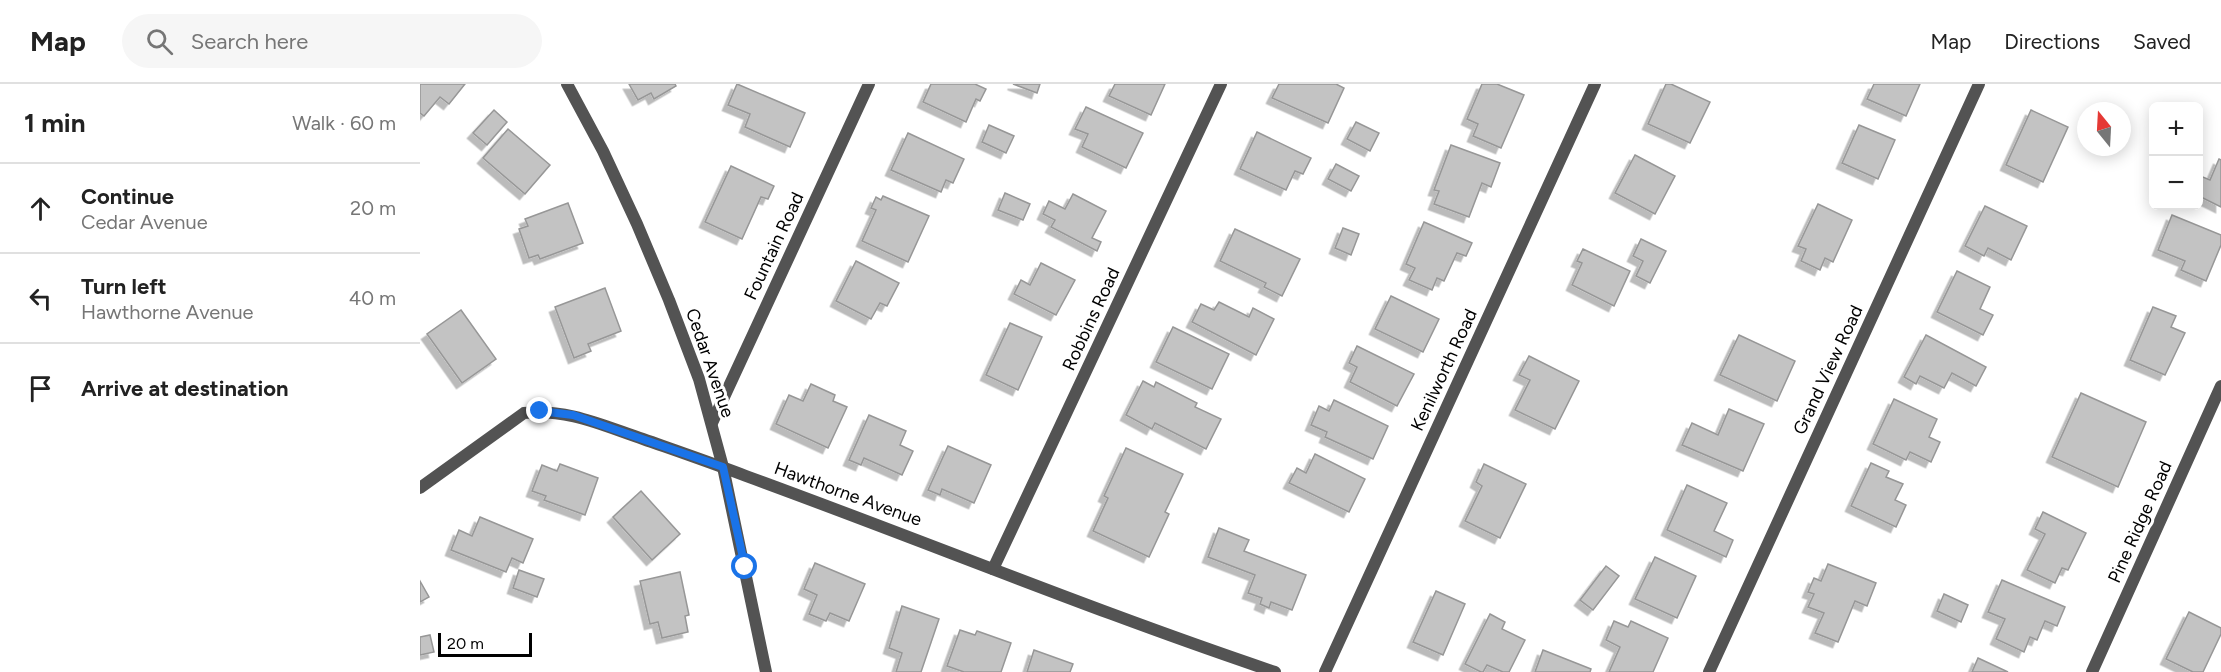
<!DOCTYPE html>
<meta charset="utf-8">
<style>
:root{--surface:#fff;--page:#f6f6f6;--text:#222;--muted:#767676;--line:#e0e0e0}
body{margin:0;font-family:Figtree,sans-serif;background:var(--page);color:var(--text)}
.controls{position:absolute;right:18px;top:18px;display:grid;overflow:hidden;border-radius:9px;box-shadow:0 3px 15px #0003}
.controls button{width:54px;height:54px;display:grid;place-items:center;padding:0;border:0;border-bottom:2px solid var(--line);background:var(--surface);color:var(--text);font:30px sans-serif}
.compass{position:absolute;left:1657px;top:18px;width:54px;height:54px;border-radius:50%;background:var(--surface);box-shadow:0 3px 15px #0003;rotate:342deg}
.scale{position:absolute;left:18px;bottom:15px;width:94px;box-sizing:border-box;padding-left:6px;border:3px solid #000;border-top:0;font-size:16px;line-height:21px;white-space:nowrap;color:#000;-webkit-text-stroke:4px #fff;paint-order:stroke}
.stop{position:absolute;width:18px;height:18px;margin:-14px;border:4px solid #1a73e8;border-radius:50%;background:#fff}
.stop.end{background:#1a73e8;border-color:#fff;box-shadow:0 2px 6px #0008}
.list{margin:0;padding:0;list-style:none}
h2{display:flex;justify-content:space-between;align-items:center;height:78px;margin:0;padding:0 24px;font-size:26px}
h2 small{font-size:20px;font-weight:400;color:var(--muted)}
.list li{display:grid;grid-template-columns:39px 1fr auto;gap:18px;align-items:center;box-sizing:border-box;height:90px;padding:0 24px;border-top:2px solid var(--line)}
.list b{display:block;font-size:22px;white-space:nowrap}
.list p{margin:0;font-size:20px;white-space:nowrap;color:var(--muted)}
.list em{font-size:20px;font-style:normal;color:var(--muted)}
.icon{flex:none;width:33px;height:33px;fill:none;stroke:currentColor;stroke-width:2;stroke-linecap:round;stroke-linejoin:round}
.map{position:relative;flex:none;width:1801px;height:588px;overflow:hidden}
header{display:flex;align-items:center;gap:36px;box-sizing:border-box;height:84px;padding:0 30px;background:var(--surface);border-bottom:2px solid var(--line)}
header strong{font-size:28px}
nav{display:flex;gap:33px;margin-inline-start:auto;font-size:21px}
.search{width:420px;height:54px;background:var(--page);display:flex;align-items:center;gap:15px;box-sizing:border-box;padding:0 21px;border-radius:33px;color:var(--muted);font-size:22px}
main{display:flex}
aside{flex:1;background:var(--surface)}
.map>svg:first-child{display:block}
.building{fill:#c3c3c3;stroke:#979797;stroke-width:1.5;filter:url(#shadow)}
.lines{fill:none;stroke-linecap:round;stroke-linejoin:round}
.minor{stroke:#535353;stroke-width:12}
.route{stroke:#1a73e8;stroke-width:8}
.labels{text-anchor:middle;stroke-width:6;stroke-linejoin:round;paint-order:stroke}
.street-label{font-size:18px;fill:#000;stroke:#fff}
</style>
<header>
<strong>Map</strong>
<div class="search"><svg class="icon" aria-label="search" viewBox="0 0 24 24"><circle cx="10" cy="10" r="6"/><path d="M15 15l6 6"/></svg>Search here</div>
<nav><a>Map</a><a>Directions</a><a>Saved</a></nav>
</header>
<main>
<aside>
<h2>1 min<small>Walk · 60 m</small></h2>
<ul class="list">
<li><svg class="icon" aria-label="ahead" viewBox="0 0 24 24"><path d="M12 20V5M6 11l6-6 6 6"/></svg><div><b>Continue</b><p>Cedar Avenue</p></div><em>20 m</em></li>
<li><svg class="icon" aria-label="left" viewBox="0 0 24 24"><path d="M17 20v-9H6M10 6l-5 5 5 5"/></svg><div><b>Turn left</b><p>Hawthorne Avenue</p></div><em>40 m</em></li>
<li><svg class="icon" aria-label="arrive" viewBox="0 0 24 24"><path d="M6 21V4h12l-3 4 3 4H6"/></svg><div><b>Arrive at destination</b></div></li>
</ul>
</aside>
<div class="map">
<svg width="1801" height="588" viewBox="0 0 1801 588">
<defs>
<filter id="shadow"><feDropShadow dx="-5.5" dy="5.5" stdDeviation="0" flood-color="#0004"/></filter>
</defs>
<rect width="100%" height="100%" fill="#fff"/>
<g class="building">
<path d="M 0,0 L 45,0 L 29,20 L 20,13 L 4,32 L 0,29 Z"/>
<path d="M 209,0 L 255,0 L 256,2 L 234,15 L 231,9 L 218,16 Z"/>
<path d="M 317,0 L 385,29 L 370,63 L 325,43 L 330,30 L 308,21 Z"/>
<path d="M 511,0 L 555,0 L 566,5 L 560,17 L 556,15 L 546,38 L 503,18 Z"/>
<path d="M 593,0 L 620,0 L 617,9 Z"/>
<path d="M 695,0 L 745,0 L 731,31 L 689,12 Z"/>
<path d="M 859,0 L 916,0 L 924,4 L 908,39 L 852,14 Z"/>
<path d="M 1062,0 L 1077,0 L 1104,11 L 1081,64 L 1053,52 L 1058,40 L 1047,35 Z"/>
<path d="M 1246,0 L 1251,0 L 1290,18 L 1270,59 L 1228,40 Z"/>
<path d="M 1454,0 L 1500,0 L 1486,32 L 1447,15 Z"/>
<path d="M 666,23 L 723,49 L 706,84 L 662,63 L 668,50 L 655,45 Z"/>
<path d="M 74,26 L 87,38 L 67,61 L 53,49 Z"/>
<path d="M 1611,26 L 1648,43 L 1623,98 L 1586,81 Z"/>
<path d="M 936,38 L 959,49 L 950,67 L 927,55 Z"/>
<path d="M 569,41 L 594,52 L 586,69 L 562,58 Z"/>
<path d="M 1439,41 L 1475,56 L 1458,95 L 1422,79 Z"/>
<path d="M 88,45 L 130,81 L 105,110 L 63,74 Z"/>
<path d="M 837,48 L 891,74 L 883,90 L 875,87 L 866,106 L 820,85 Z"/>
<path d="M 488,49 L 544,75 L 533,99 L 526,96 L 521,108 L 471,86 Z"/>
<path d="M 1031,61 L 1080,79 L 1071,103 L 1062,99 L 1049,133 L 1014,120 L 1019,107 L 1014,106 Z"/>
<path d="M 1215,71 L 1255,92 L 1235,130 L 1195,109 Z"/>
<path d="M 1799,75 L 1801,76 L 1801,123 L 1781,113 L 1778,117 L 1778,91 L 1790,96 Z"/>
<path d="M 916,80 L 939,92 L 931,107 L 908,95 Z"/>
<path d="M 311,82 L 354,102 L 348,115 L 341,113 L 322,155 L 285,138 Z"/>
<path d="M 585,109 L 610,120 L 603,136 L 578,126 Z"/>
<path d="M 653,110 L 686,127 L 672,154 L 681,158 L 677,167 L 631,143 L 635,136 L 623,130 L 629,117 L 645,125 Z"/>
<path d="M 463,112 L 509,132 L 488,178 L 442,157 L 456,126 L 451,124 L 456,113 L 461,116 Z"/>
<path d="M 148,119 L 163,159 L 120,175 L 118,171 L 109,174 L 99,145 L 108,142 L 105,135 Z"/>
<path d="M 1398,120 L 1432,136 L 1413,178 L 1405,174 L 1400,186 L 1381,177 L 1386,165 L 1378,162 Z"/>
<path d="M 1565,122 L 1607,142 L 1591,176 L 1568,164 L 1564,172 L 1545,162 Z"/>
<path d="M 1752,131 L 1801,151 L 1801,161 L 1786,197 L 1761,186 L 1765,177 L 1738,166 Z"/>
<path d="M 1004,138 L 1052,159 L 1046,172 L 1037,169 L 1024,197 L 1017,194 L 1012,206 L 989,196 L 995,184 L 986,180 Z"/>
<path d="M 923,144 L 939,150 L 931,171 L 915,164 Z"/>
<path d="M 815,145 L 880,175 L 862,212 L 844,203 L 846,199 L 800,177 Z"/>
<path d="M 1221,155 L 1246,167 L 1230,199 L 1216,192 L 1223,177 L 1213,172 Z"/>
<path d="M 1163,165 L 1210,187 L 1194,222 L 1152,201 L 1162,179 L 1157,177 Z"/>
<path d="M 436,177 L 479,199 L 467,222 L 460,219 L 451,235 L 416,217 Z"/>
<path d="M 621,179 L 655,196 L 636,231 L 594,210 L 601,196 L 610,201 Z"/>
<path d="M 1537,187 L 1570,203 L 1560,225 L 1573,231 L 1563,251 L 1517,228 Z"/>
<path d="M 185,204 L 201,247 L 168,260 L 171,267 L 154,274 L 135,223 Z"/>
<path d="M 971,212 L 1019,235 L 1003,268 L 955,245 Z"/>
<path d="M 799,218 L 829,233 L 833,224 L 854,235 L 836,271 L 772,238 L 781,220 L 794,226 Z"/>
<path d="M 1733,223 L 1756,232 L 1751,243 L 1765,249 L 1745,291 L 1710,276 Z"/>
<path d="M 41,226 L 76,275 L 42,299 L 7,250 Z"/>
<path d="M 590,239 L 622,253 L 598,306 L 566,291 Z"/>
<path d="M 753,243 L 809,270 L 792,305 L 736,278 Z"/>
<path d="M 1319,251 L 1375,277 L 1357,317 L 1300,291 Z"/>
<path d="M 1506,251 L 1566,283 L 1556,302 L 1532,289 L 1524,304 L 1500,292 L 1496,300 L 1484,293 Z"/>
<path d="M 937,262 L 994,290 L 977,322 L 930,298 L 937,283 L 929,279 Z"/>
<path d="M 1109,272 L 1159,297 L 1135,345 L 1095,326 L 1110,296 L 1099,291 Z"/>
<path d="M 723,297 L 734,303 L 736,298 L 777,319 L 775,323 L 801,335 L 786,365 L 735,339 L 732,345 L 706,331 Z"/>
<path d="M 391,300 L 415,311 L 413,317 L 427,323 L 408,364 L 356,340 L 369,311 L 383,317 Z"/>
<path d="M 1661,309 L 1726,338 L 1698,403 L 1632,373 Z"/>
<path d="M 1474,315 L 1517,335 L 1509,353 L 1520,358 L 1511,378 L 1490,368 L 1486,376 L 1453,360 Z"/>
<path d="M 914,316 L 968,342 L 953,375 L 905,353 L 907,348 L 891,341 L 899,322 L 909,327 Z"/>
<path d="M 1309,325 L 1344,340 L 1323,387 L 1262,361 L 1272,339 L 1298,351 Z"/>
<path d="M 449,331 L 486,347 L 480,361 L 493,367 L 482,391 L 444,374 L 441,381 L 429,376 Z"/>
<path d="M 528,362 L 571,381 L 554,419 L 522,405 L 520,411 L 508,406 Z"/>
<path d="M 706,364 L 763,390 L 745,428 L 749,430 L 729,473 L 673,447 L 688,414 L 684,412 Z"/>
<path d="M 895,370 L 945,395 L 929,428 L 869,399 L 877,384 L 886,389 Z"/>
<path d="M 1451,379 L 1469,387 L 1466,393 L 1483,400 L 1475,416 L 1486,421 L 1476,443 L 1431,422 Z"/>
<path d="M 140,380 L 178,394 L 165,431 L 124,416 L 126,412 L 112,407 L 122,381 L 137,387 Z"/>
<path d="M 1064,380 L 1106,400 L 1080,454 L 1045,437 L 1062,402 L 1056,398 Z"/>
<path d="M 1267,401 L 1307,419 L 1294,447 L 1313,456 L 1306,473 L 1247,446 Z"/>
<path d="M 221,407 L 260,450 L 232,476 L 193,433 Z"/>
<path d="M 1623,428 L 1666,449 L 1648,486 L 1642,484 L 1635,499 L 1607,486 L 1625,450 L 1615,445 Z"/>
<path d="M 60,433 L 113,455 L 103,479 L 92,474 L 86,488 L 31,466 L 39,446 L 52,452 Z"/>
<path d="M 799,444 L 829,456 L 824,467 L 886,491 L 872,526 L 851,518 L 849,524 L 840,520 L 842,514 L 828,509 L 835,491 L 788,473 Z"/>
<path d="M 1235,473 L 1276,492 L 1257,534 L 1215,515 Z"/>
<path d="M 395,479 L 445,500 L 429,537 L 410,529 L 406,537 L 389,530 L 397,511 L 384,505 Z"/>
<path d="M 1408,480 L 1456,499 L 1447,522 L 1435,517 L 1418,558 L 1395,549 L 1404,529 L 1388,523 L 1394,510 L 1388,508 L 1394,494 L 1401,497 Z"/>
<path d="M 1186,482 L 1199,492 L 1173,526 L 1160,516 Z"/>
<path d="M 99,486 L 124,495 L 117,513 L 93,504 Z"/>
<path d="M 260,488 L 269,531 L 265,532 L 268,548 L 242,554 L 238,538 L 230,540 L 220,497 Z"/>
<path d="M 1582,496 L 1645,523 L 1637,542 L 1625,537 L 1617,556 L 1610,553 L 1604,568 L 1576,555 L 1585,535 L 1568,528 Z"/>
<path d="M 0,497 L 9,513 L 0,518 Z"/>
<path d="M 1016,507 L 1045,520 L 1023,571 L 993,558 Z"/>
<path d="M 1524,510 L 1548,521 L 1541,538 L 1517,527 Z"/>
<path d="M 482,522 L 519,535 L 501,588 L 476,588 L 482,569 L 469,564 Z"/>
<path d="M 1769,528 L 1801,544 L 1801,550 L 1783,588 L 1773,588 L 1746,575 Z"/>
<path d="M 1070,530 L 1085,538 L 1082,545 L 1105,556 L 1089,588 L 1083,588 L 1067,581 L 1063,588 L 1061,588 L 1045,580 Z"/>
<path d="M 1194,537 L 1208,543 L 1211,537 L 1248,554 L 1233,588 L 1189,588 L 1200,563 L 1186,556 Z"/>
<path d="M 540,546 L 555,551 L 557,547 L 591,559 L 581,588 L 544,588 L 527,582 Z"/>
<path d="M 10,551 L 14,568 L 0,571 L 0,553 Z"/>
<path d="M 614,566 L 653,580 L 650,588 L 607,588 Z"/>
<path d="M 1123,566 L 1171,585 L 1170,588 L 1115,588 Z"/>
<path d="M 1558,574 L 1588,588 L 1552,588 Z"/>
</g>
<g class="lines">
<g class="minor">
<path d="M 147,0 L 183,67 L 217,140 L 249,216 L 279,295 L 303,383 L 346,588"/>
<path d="M 292,339 L 449,0"/>
<path d="M 0,404 L 104,329 C 146,324 184,342 223,355 C 257,367 292,379 326,392 C 502,456 676,528 855,588"/>
<path d="M 573,485 L 801,0"/>
<path d="M 905,588 L 1175,0"/>
<path d="M 1289,588 L 1559,0"/>
<path d="M 1672,588 L 1801,302"/>
</g>
</g>
<g class="lines">
<path class="route" d="M 120,327 L 153,331 L 303,383 L 325,483"/>
</g>
<g class="labels">
<g class="street-label">
<text transform="translate(354 162) rotate(-65)" y="6">Fountain Road</text>
<text transform="translate(671 235) rotate(-65)" y="6">Robbins Road</text>
<text transform="translate(290 279) rotate(71)" y="6">Cedar Avenue</text>
<text transform="translate(1024 286) rotate(-65)" y="6">Kenilworth Road</text>
<text transform="translate(1408 286) rotate(-65)" y="6">Grand View Road</text>
<text transform="translate(428 410) rotate(20)" y="6">Hawthorne Avenue</text>
<text transform="translate(1720 438) rotate(-66)" y="6">Pine Ridge Road</text>
</g>
</g>
</svg>
<div class="controls">
<button>+</button>
<button>−</button>
</div>
<svg class="compass" viewBox="-18 -18 36 36"><path d="M0-13l5 13h-10z" fill="#e53935"/><path d="M0 13l5-13h-10z" fill="#767676"/></svg>
<div class="scale">20 m</div>
<div class="stop" style="left:325px;top:483px"></div>
<div class="stop end" style="left:120px;top:327px"></div>
</div>
</main>
